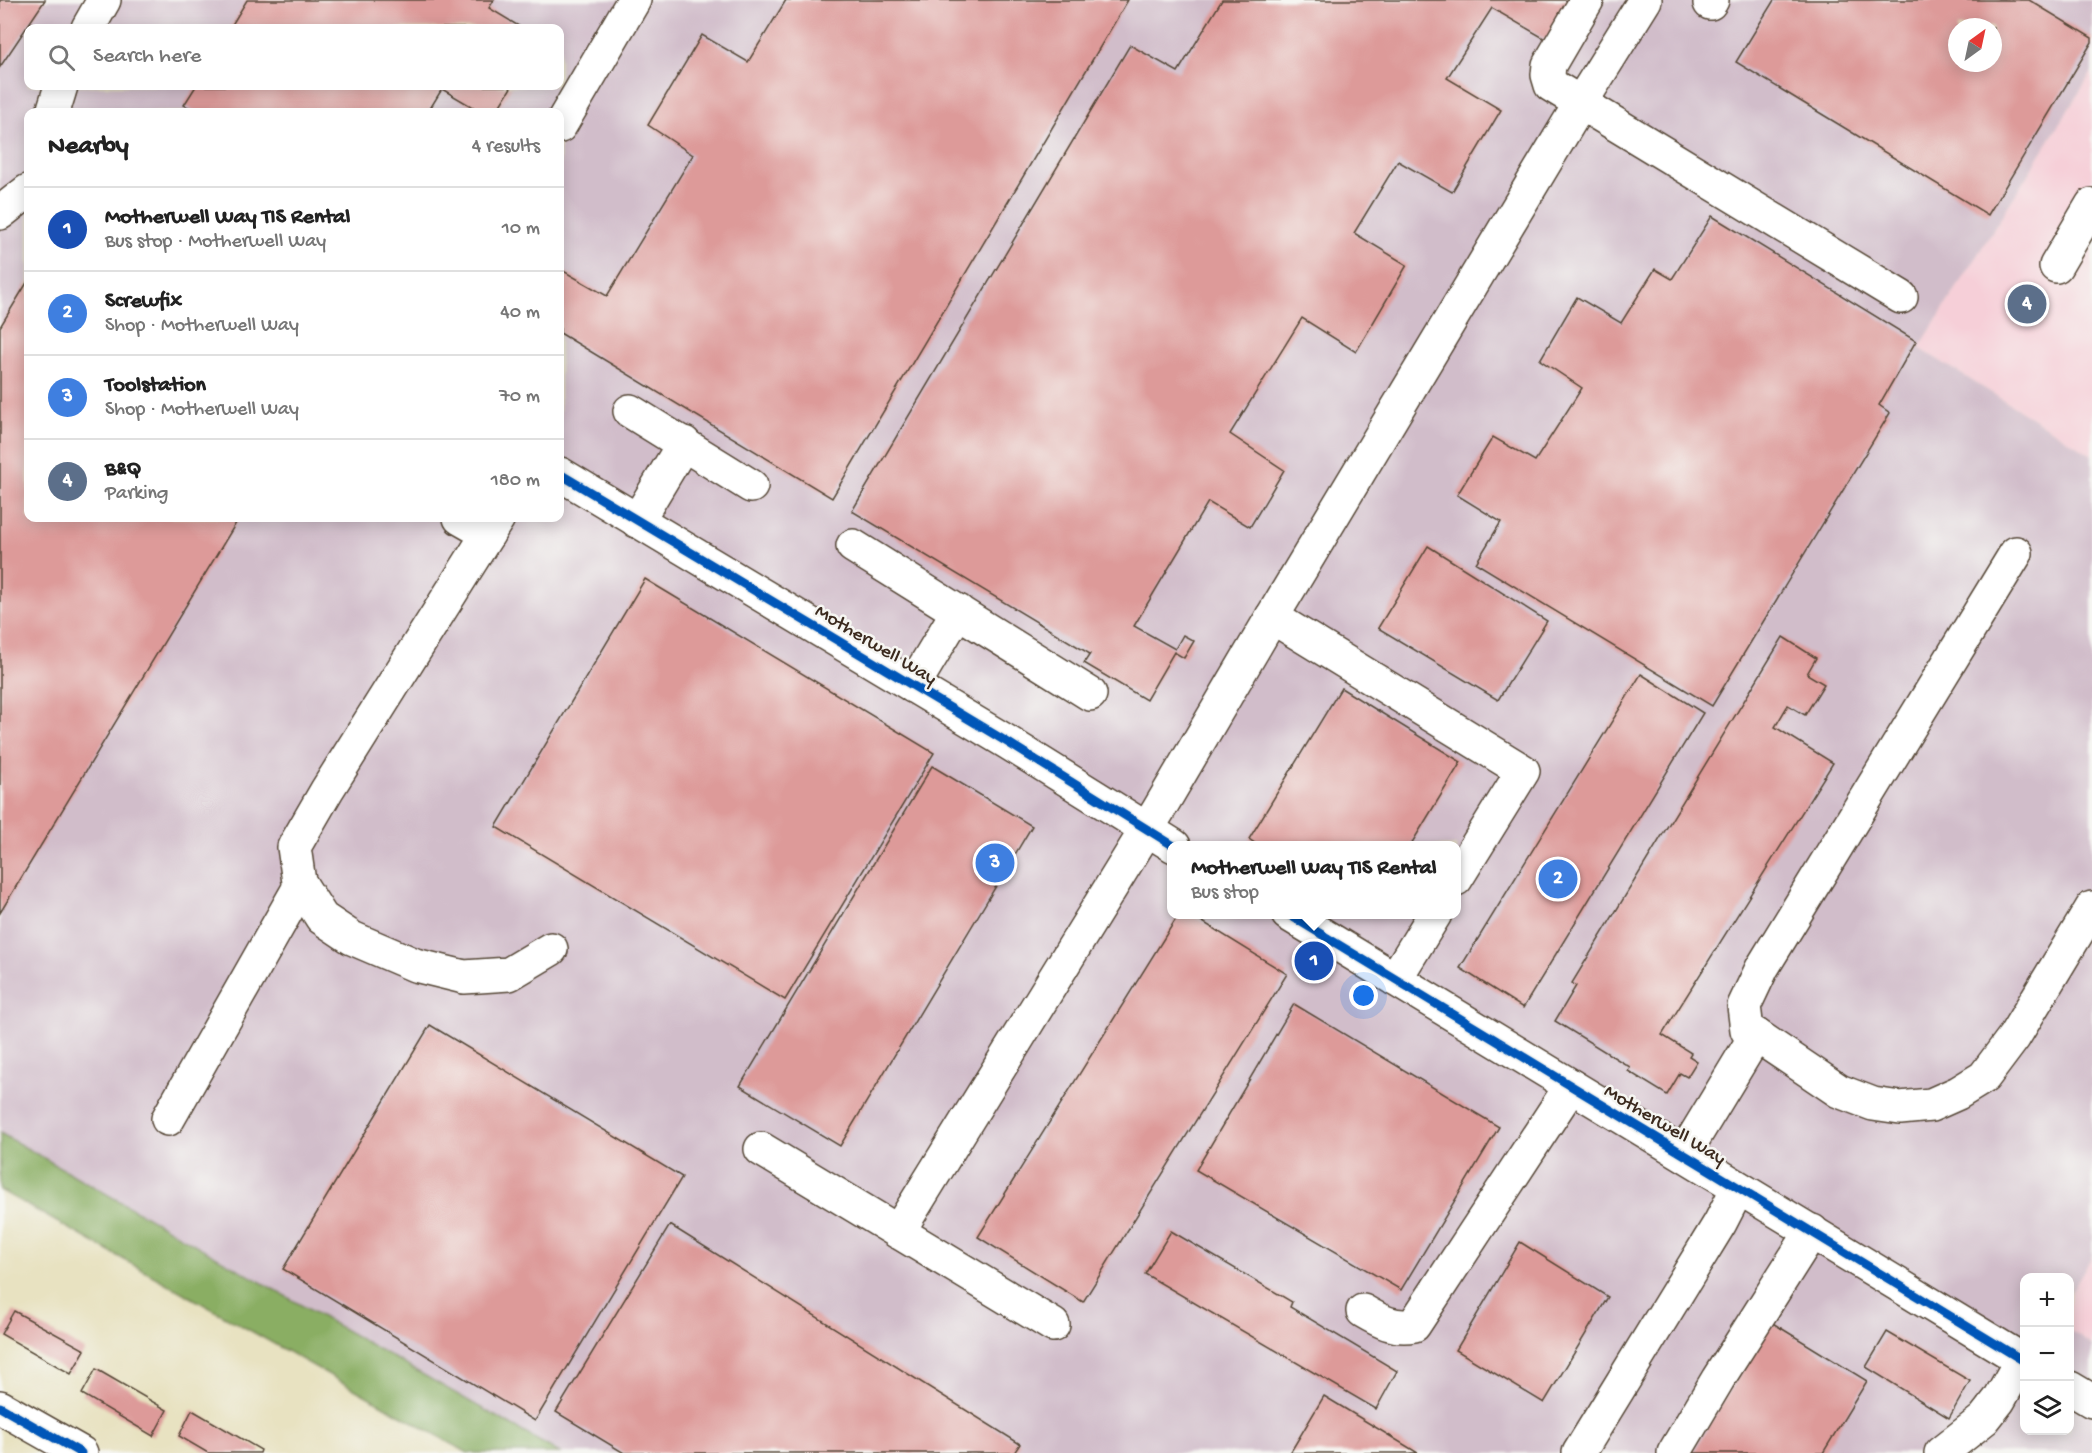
<!DOCTYPE html>
<meta charset="utf-8">
<style>
:root{--surface:#fff;--page:#f2f2f2;--text:#222;--muted:#767676;--line:#e0e0e0;--accent:#b5179e}
body{margin:0;font-family:"Gochi Hand",sans-serif;background:var(--page);color:var(--text)}
.controls{position:absolute;right:18px;bottom:18px;display:grid;overflow:hidden;border-radius:12px;box-shadow:0 3px 15px #0003}
.controls button{width:54px;height:54px;display:grid;place-items:center;padding:0;border:0;border-bottom:2px solid var(--line);background:var(--surface);color:var(--text);font:30px sans-serif}
.compass{position:absolute;left:1948px;top:18px;width:54px;height:54px;border-radius:50%;background:var(--surface);box-shadow:0 3px 15px #0003;rotate:33deg}
.you{position:absolute;left:1364px;top:996px;width:21px;height:21px;margin:-15px;border:4px solid #fff;border-radius:50%;background:#1a73e8;box-shadow:0 0 0 9px #1a73e833}
.badge{display:grid;place-items:center;width:39px;height:39px;border-radius:50%;background:var(--accent);color:#fff;font-size:20px;font-weight:700}
.pin{position:absolute;translate:-50% -50%;border:3px solid #fff;box-shadow:0 2px 6px #0006}
.popup{position:absolute;left:1167px;top:841px;width:294px;height:78px;box-sizing:border-box;display:grid;place-content:center;border-radius:12px;background:var(--surface);filter:drop-shadow(0 2px 4px #0005);font-size:20px;white-space:nowrap;color:var(--muted)}
.popup b{font-size:22px;color:var(--text)}
.popup::after{content:'';position:absolute;left:50%;top:100%;margin-left:-12px;border:12px solid transparent;border-top-color:var(--surface)}
.list{margin:0;padding:0;list-style:none}
h2{display:flex;justify-content:space-between;align-items:center;height:78px;margin:0;padding:0 24px;font-size:26px}
h2 small{font-size:20px;font-weight:400;color:var(--muted)}
.list li{display:grid;grid-template-columns:39px 1fr auto;gap:18px;align-items:center;box-sizing:border-box;height:84px;padding:0 24px;border-top:2px solid var(--line)}
.list b{display:block;font-size:22px;white-space:nowrap}
.list p{margin:0;font-size:20px;white-space:nowrap;color:var(--muted)}
.list em{font-size:20px;font-style:normal;color:var(--muted)}
.icon{flex:none;width:33px;height:33px;fill:none;stroke:currentColor;stroke-width:2;stroke-linecap:round;stroke-linejoin:round}
.map{position:relative;flex:none;width:2092px;height:1453px;overflow:hidden}
.search{position:absolute;background:var(--surface);box-shadow:0 3px 15px #0003;left:24px;top:24px;width:540px;height:66px;display:flex;align-items:center;gap:15px;box-sizing:border-box;padding:0 21px;border-radius:12px;color:var(--muted);font-size:22px}
.panel{position:absolute;background:var(--surface);box-shadow:0 3px 15px #0003;left:24px;top:108px;width:540px;height:414px;border-radius:12px}
.map>svg:first-child{display:block}
.built{fill:#f6cfd8}
.industrial{fill:#d1bdca;fill-rule:evenodd}
.forest{fill:#8aae63;stroke:#626c40;stroke-width:1.5}
.building{fill:#dd9a99;fill-rule:evenodd}
.lines{fill:none;stroke-linecap:round;stroke-linejoin:round}
.minor-casing{stroke:#554636;stroke-width:36}
.minor{stroke:#fff;stroke-width:33}
.cycleway-casing{stroke:#f6f6f2;stroke-width:13}
.cycleway{stroke:#0057b8;stroke-width:9}
.labels{text-anchor:middle;stroke-width:5;stroke-linejoin:round;paint-order:stroke}
.street-label{font-size:20px;fill:#3b2a1e;stroke:#f6f6f2}
</style>
<div class="map">
<svg width="2092" height="1453" viewBox="0 0 2092 1453">
<rect width="100%" height="100%" fill="#f6f6f2"/>
<filter id="ink" filterUnits="userSpaceOnUse"><feTurbulence type="fractalNoise" baseFrequency=".0167" numOctaves="2"/><feDisplacementMap in="SourceGraphic" scale="12" xChannelSelector="R" yChannelSelector="G"/><feConvolveMatrix kernelMatrix="1 2 1 2 8 2 1 2 1" color-interpolation-filters="sRGB"/></filter>
<filter id="wash" filterUnits="userSpaceOnUse"><feTurbulence type="fractalNoise" baseFrequency=".008" numOctaves="4" result="noise"/><feDisplacementMap in="SourceGraphic" scale="24" xChannelSelector="R" yChannelSelector="G"/><feGaussianBlur stdDeviation="1.35" result="paint"/><feColorMatrix in="noise" values="0 0 0 0 0 0 0 0 0 0 0 0 0 0 0 0 0 1.4 0 .05"/><feComposite in="paint" operator="in"/></filter>
<g filter="url(#wash)">
<rect width="100%" height="100%" fill="#e8e2c1"/>
<g class="built">
<path d="M 2092,72 L 2092,455 L 1919,348 Z"/>
<path d="M 2092,1256 L 2092,1345 L 2070,1331 L 2070,1293 Z"/>
</g>
<path class="industrial" d="M 0,0 L 2092,0 L 2092,72 L 1919,348 L 2092,455 L 2092,1256 L 2070,1293 L 2070,1278 L 2024,1278 L 2024,1430 L 2070,1430 L 2070,1331 L 2092,1345 L 2092,1453 L 560,1453 L 0,1133 ZM 1957,27 L 1993,27 L 1993,63 L 1957,63 ZM 28,28 L 560,28 L 560,86 L 28,86 ZM 28,112 L 560,112 L 560,518 L 28,518 ZM 1172,846 L 1456,846 L 1456,914 L 1172,914 Z"/>
<path class="forest" d="M 0,1133 L 560,1453 L 468,1453 L 0,1190 Z"/>
<g id="blocks">
<g class="building">
<path d="M 0,0 L 45,0 L 0,67 Z"/>
<path d="M 247,0 L 494,0 L 489,8 L 522,28 L 230,28 Z"/>
<path d="M 786,0 L 1128,0 L 832,498 L 560,333 L 560,269 L 607,296 L 693,155 L 648,125 L 702,35 L 748,62 Z"/>
<path d="M 1222,0 L 1572,0 L 1547,40 L 1492,8 L 1447,78 L 1501,110 L 1452,192 L 1398,161 L 1354,233 L 1407,265 L 1356,352 L 1302,318 L 1230,434 L 1284,470 L 1250,527 L 1208,502 L 1134,626 L 1175,649 L 1183,635 L 1194,641 L 1184,658 L 1174,652 L 1146,700 L 1084,663 L 1090,654 L 852,511 L 1130,45 L 1178,72 Z"/>
<path d="M 1774,0 L 2029,0 L 2092,38 L 2092,42 L 1988,215 L 1736,62 ZM 1957,27 L 1993,27 L 1993,63 L 1957,63 Z"/>
<path d="M 196,86 L 512,86 L 496,112 L 481,112 L 442,89 L 428,112 L 197,112 L 184,105 Z"/>
<path d="M 1712,216 L 1916,341 L 1879,405 L 1890,413 L 1712,706 L 1476,563 L 1501,522 L 1457,495 L 1493,437 L 1535,461 L 1582,388 L 1540,360 L 1577,297 L 1621,323 L 1655,269 L 1672,279 Z"/>
<path d="M 28,281 L 28,518 L 239,518 L 0,913 L 0,327 Z"/>
<path d="M 1428,546 L 1547,621 L 1498,700 L 1378,628 Z"/>
<path d="M 645,579 L 934,753 L 785,1000 L 496,827 Z"/>
<path d="M 1783,637 L 1816,658 L 1807,674 L 1824,684 L 1805,715 L 1788,705 L 1775,727 L 1833,763 L 1662,1035 L 1691,1053 L 1689,1056 L 1697,1061 L 1687,1077 L 1680,1073 L 1667,1095 L 1628,1071 L 1630,1067 L 1555,1021 L 1576,986 L 1572,983 Z"/>
<path d="M 1641,674 L 1703,713 L 1523,1008 L 1460,968 Z"/>
<path d="M 1341,688 L 1461,762 L 1410,846 L 1259,846 L 1249,839 Z"/>
<path d="M 932,766 L 1032,826 L 840,1146 L 740,1086 Z"/>
<path d="M 1179,914 L 1190,914 L 1287,974 L 1083,1302 L 978,1237 Z"/>
<path d="M 1294,1004 L 1499,1127 L 1401,1290 L 1196,1170 Z"/>
<path d="M 430,1025 L 682,1177 L 535,1421 L 283,1269 Z"/>
<path d="M 670,1225 L 1020,1444 L 1014,1453 L 624,1453 L 556,1412 Z"/>
<path d="M 1171,1231 L 1292,1302 L 1290,1307 L 1397,1371 L 1376,1409 L 1145,1274 Z"/>
<path d="M 1520,1242 L 1608,1297 L 1544,1403 L 1456,1350 Z"/>
<path d="M 14,1311 L 85,1350 L 71,1374 L 1,1334 Z"/>
<path d="M 1771,1322 L 1867,1381 L 1823,1453 L 1693,1453 Z"/>
<path d="M 1887,1332 L 1970,1381 L 1949,1418 L 1866,1367 Z"/>
<path d="M 96,1369 L 167,1410 L 153,1436 L 82,1394 Z"/>
<path d="M 1324,1396 L 1418,1453 L 1290,1453 Z"/>
<path d="M 192,1410 L 261,1450 L 260,1453 L 208,1453 L 179,1436 Z"/>
</g>
</g>
</g>
<g filter="url(#ink)">
<use href="#blocks" fill-opacity="0" stroke="#554636" stroke-width="1.5"/>
<g class="lines">
<g class="minor-casing">
<g id="minor">
<path d="M 1587,0 L 1549,65 L 1548,75 L 1551,85 L 1901,297"/>
<path d="M 1710,3 L 1712,0"/>
<path d="M 88,28 L 104,0"/>
<path d="M 53,112 L 61,86"/>
<path d="M 560,126 L 634,0"/>
<path d="M 0,213 L 28,191"/>
<path d="M 2056,266 L 2092,205"/>
<path d="M 630,411 L 751,486"/>
<path d="M 560,474 L 1007,742 L 1174,846"/>
<path d="M 460,518 L 488,534"/>
<path d="M 498,518 L 327,790 L 294,847 L 299,882 L 322,918 L 352,938 L 415,965 L 464,977 L 509,974 L 551,949"/>
<path d="M 637,521 L 684,443"/>
<path d="M 853,546 L 1090,694"/>
<path d="M 1272,617 L 1523,771 L 1456,879"/>
<path d="M 913,686 L 958,611"/>
<path d="M 1288,914 L 2024,1361"/>
<path d="M 1395,979 L 1435,914"/>
<path d="M 1756,1035 L 1747,1030 L 1744,1006 L 1762,968 L 2016,553"/>
<path d="M 168,1119 L 301,885"/>
<path d="M 761,1149 L 1053,1325"/>
<path d="M 1684,1154 L 1756,1035 L 1839,1091 L 1873,1104 L 1900,1108 L 1931,1105 L 1958,1093 L 1984,1077 L 2014,1037 L 2092,908"/>
<path d="M 898,1232 L 1158,811 L 1272,617 L 1580,104 L 1645,0"/>
<path d="M 1363,1311 C 1380,1321 1394,1329 1414,1325 L 1571,1086"/>
<path d="M 2070,1388 L 2092,1401"/>
<path d="M 0,1407 L 81,1453"/>
<path d="M 1579,1453 L 1720,1223 L 1738,1188"/>
<path d="M 1674,1453 L 1718,1379 L 1812,1231"/>
<path d="M 1941,1453 L 1984,1419 L 1999,1400 L 2022,1359"/>
</g>
</g>
<use href="#minor" class="minor"/>
<g class="cycleway-casing">
<g id="cycleway">
<path d="M 560,474 L 1007,742 L 1174,846"/>
<path d="M 1288,914 L 2024,1361"/>
<path d="M 0,1407 L 81,1453"/>
</g>
</g>
<use href="#cycleway" class="cycleway"/>
</g>
</g>
<g class="labels">
<g class="street-label">
<text transform="translate(877 643) rotate(31)" y="7">Motherwell Way</text>
<text transform="translate(1666 1123) rotate(31)" y="7">Motherwell Way</text>
</g>
</g>
</svg>
<div class="controls">
<button>+</button>
<button>−</button>
<button><svg class="icon" aria-label="layers" viewBox="0 0 24 24"><path d="M12 4l9 5-9 5-9-5zM3 14l9 5 9-5"/></svg></button>
</div>
<svg class="compass" viewBox="-18 -18 36 36"><path d="M0-13l5 13h-10z" fill="#e53935"/><path d="M0 13l5-13h-10z" fill="#767676"/></svg>
<div class="you"></div>
<div class="pin badge" style="left:1314px;top:961px;background:#1a4fb4">1</div>
<div class="popup"><b>Motherwell Way TIS Rental</b>Bus stop</div>
<div class="pin badge" style="left:1558px;top:879px;background:#3f7fe0">2</div>
<div class="pin badge" style="left:995px;top:863px;background:#3f7fe0">3</div>
<div class="pin badge" style="left:2027px;top:304px;background:#5c6f8a">4</div>
<div class="search"><svg class="icon" aria-label="search" viewBox="0 0 24 24"><circle cx="10" cy="10" r="6"/><path d="M15 15l6 6"/></svg>Search here</div>
<section class="panel">
<h2>Nearby<small>4 results</small></h2>
<ul class="list">
<li><span class="badge" style="background:#1a4fb4">1</span><div><b>Motherwell Way TIS Rental</b><p>Bus stop · Motherwell Way</p></div><em>10 m</em></li>
<li><span class="badge" style="background:#3f7fe0">2</span><div><b>Screwfix</b><p>Shop · Motherwell Way</p></div><em>40 m</em></li>
<li><span class="badge" style="background:#3f7fe0">3</span><div><b>Toolstation</b><p>Shop · Motherwell Way</p></div><em>70 m</em></li>
<li><span class="badge" style="background:#5c6f8a">4</span><div><b>B&amp;Q</b><p>Parking</p></div><em>180 m</em></li>
</ul>
</section>
</div>
